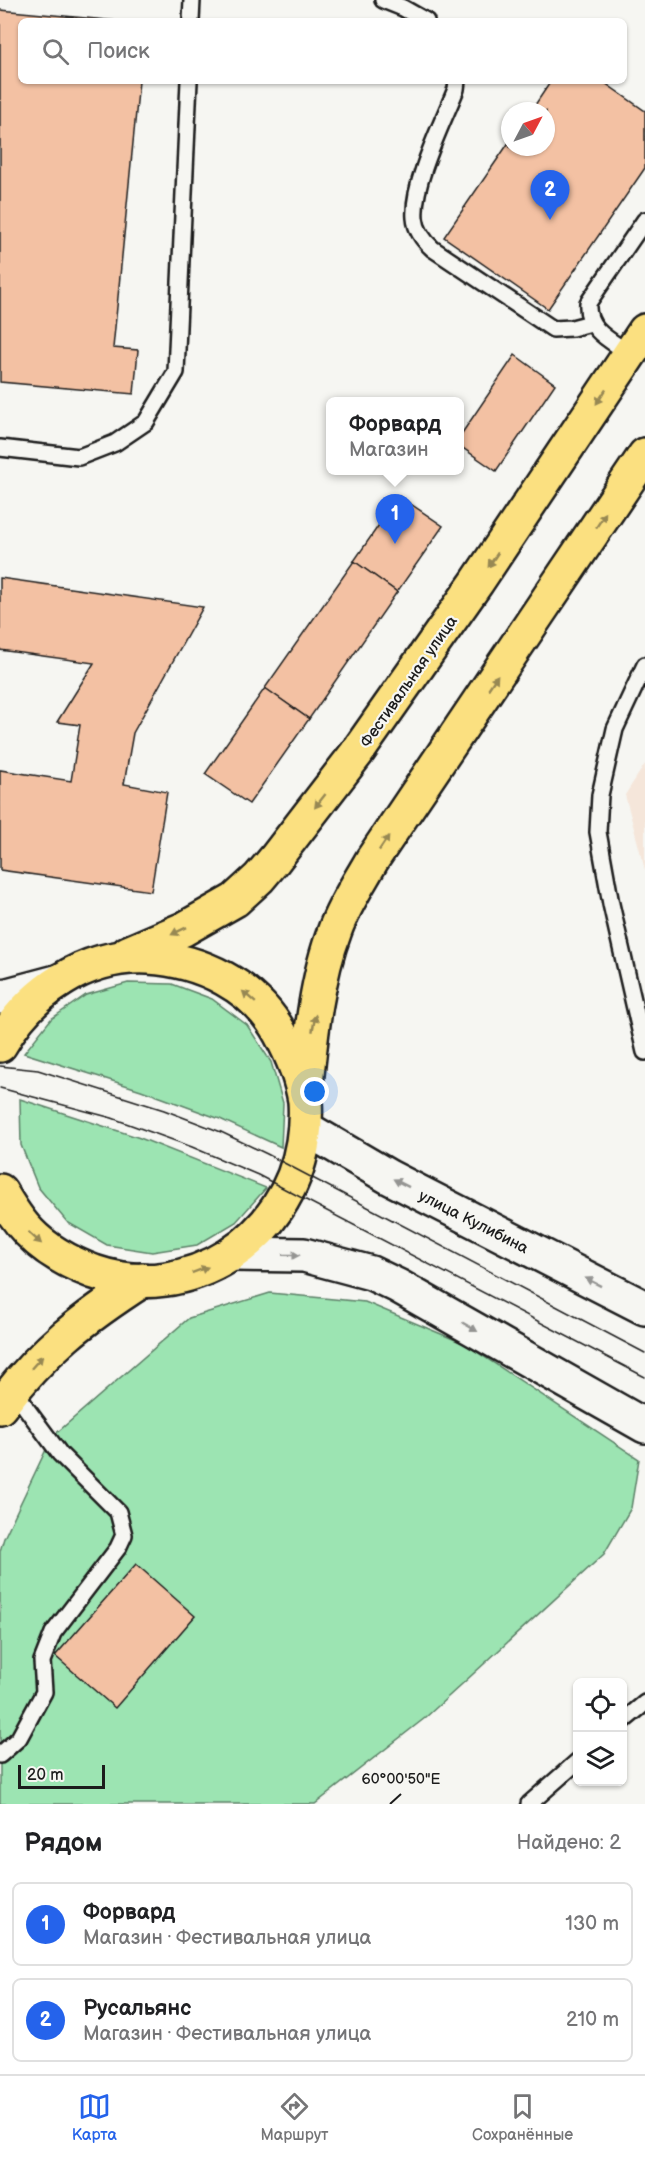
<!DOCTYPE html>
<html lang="ru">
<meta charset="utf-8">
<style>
:root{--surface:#fff;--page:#f6f6f6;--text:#202124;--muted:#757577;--line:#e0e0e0;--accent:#2563eb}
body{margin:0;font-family:"Balsamiq Sans",sans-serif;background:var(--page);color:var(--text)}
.controls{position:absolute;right:18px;bottom:18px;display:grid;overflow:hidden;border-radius:9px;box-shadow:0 2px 4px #0004}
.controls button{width:54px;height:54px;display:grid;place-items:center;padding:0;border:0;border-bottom:2px solid var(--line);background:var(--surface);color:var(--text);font:30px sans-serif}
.compass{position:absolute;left:501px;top:102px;width:54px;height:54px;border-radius:50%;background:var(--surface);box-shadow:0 2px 4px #0004;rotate:49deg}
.scale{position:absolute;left:18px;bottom:15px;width:87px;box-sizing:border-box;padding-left:6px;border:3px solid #1c1c1c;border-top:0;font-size:16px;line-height:21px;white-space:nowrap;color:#1c1c1c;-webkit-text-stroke:4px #f6f6f2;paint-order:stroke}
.you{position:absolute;left:315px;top:1092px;width:21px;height:21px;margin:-15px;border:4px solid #fff;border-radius:50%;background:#1a73e8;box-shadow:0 0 0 9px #1a73e833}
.badge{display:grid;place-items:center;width:39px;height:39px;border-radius:50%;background:var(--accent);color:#fff;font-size:20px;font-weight:700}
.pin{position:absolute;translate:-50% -50px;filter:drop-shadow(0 2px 3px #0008)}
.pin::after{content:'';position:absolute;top:32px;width:21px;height:18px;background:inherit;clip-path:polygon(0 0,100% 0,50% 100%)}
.popup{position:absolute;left:326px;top:397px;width:138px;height:78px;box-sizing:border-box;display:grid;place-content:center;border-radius:9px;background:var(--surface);filter:drop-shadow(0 2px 4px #0005);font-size:20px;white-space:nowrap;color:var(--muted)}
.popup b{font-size:22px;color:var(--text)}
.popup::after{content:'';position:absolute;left:50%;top:100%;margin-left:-12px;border:12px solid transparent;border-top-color:var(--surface)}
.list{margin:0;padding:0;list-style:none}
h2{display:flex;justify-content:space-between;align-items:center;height:78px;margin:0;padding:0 24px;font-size:26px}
h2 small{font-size:20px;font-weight:400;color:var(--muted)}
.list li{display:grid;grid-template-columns:39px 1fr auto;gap:18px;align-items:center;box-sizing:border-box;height:84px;margin:0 12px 12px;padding:0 12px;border:2px solid var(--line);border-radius:9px}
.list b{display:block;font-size:22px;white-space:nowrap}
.list p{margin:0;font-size:20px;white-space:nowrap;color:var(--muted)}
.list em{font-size:20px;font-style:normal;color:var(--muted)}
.icon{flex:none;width:33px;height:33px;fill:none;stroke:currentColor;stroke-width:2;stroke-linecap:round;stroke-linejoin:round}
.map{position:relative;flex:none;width:645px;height:1804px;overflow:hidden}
.search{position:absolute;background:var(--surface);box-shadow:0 2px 4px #0004;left:18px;right:18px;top:18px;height:66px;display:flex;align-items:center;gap:15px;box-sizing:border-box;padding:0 21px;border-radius:9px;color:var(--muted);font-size:22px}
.sheet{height:270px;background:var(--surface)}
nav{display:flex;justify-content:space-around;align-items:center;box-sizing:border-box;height:84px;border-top:2px solid var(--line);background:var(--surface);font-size:16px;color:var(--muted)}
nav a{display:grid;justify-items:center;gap:3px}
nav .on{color:var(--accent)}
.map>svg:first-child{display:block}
.built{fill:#f5e6da}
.green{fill:#9ce4b2;stroke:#5c8067;stroke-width:1.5}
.building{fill:#f3c1a3;stroke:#1c1c1c;stroke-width:1.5}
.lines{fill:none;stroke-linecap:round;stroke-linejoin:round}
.service-casing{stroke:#1c1c1c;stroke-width:20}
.tertiary-casing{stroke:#1c1c1c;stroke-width:38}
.secondary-casing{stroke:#1c1c1c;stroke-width:38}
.primary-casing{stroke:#1c1c1c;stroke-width:38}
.service{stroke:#f6f6f2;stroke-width:15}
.tertiary{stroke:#f6f6f2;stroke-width:33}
.secondary{stroke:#f6f6f2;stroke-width:33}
.primary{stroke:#fbe080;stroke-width:33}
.tram{stroke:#1c1c1c;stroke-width:1.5}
.oneway{fill:#978853}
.oneway2{fill:#949492}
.ticks{fill:none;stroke:#1c1c1c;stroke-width:2}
.labels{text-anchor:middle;stroke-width:4.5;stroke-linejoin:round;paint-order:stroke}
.street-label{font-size:16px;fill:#1c1c1c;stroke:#f6f6f2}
.ticks-label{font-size:15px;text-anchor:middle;fill:#1c1c1c;stroke:#f6f6f2;stroke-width:4.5;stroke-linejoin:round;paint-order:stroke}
</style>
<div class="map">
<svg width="645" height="1804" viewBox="0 0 645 1804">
<rect width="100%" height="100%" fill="#f6f6f2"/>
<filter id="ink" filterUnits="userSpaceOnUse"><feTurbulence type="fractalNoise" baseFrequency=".0167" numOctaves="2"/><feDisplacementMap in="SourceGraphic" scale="12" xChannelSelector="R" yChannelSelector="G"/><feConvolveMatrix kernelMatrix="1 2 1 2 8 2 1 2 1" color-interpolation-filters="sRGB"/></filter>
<g filter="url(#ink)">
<path class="built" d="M 645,764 L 645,870 L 625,795 Z"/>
<g class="green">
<path d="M 128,983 L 172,984 L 212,999 L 247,1025 L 271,1062 L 283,1103 L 281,1147 L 220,1119 L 141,1090 L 24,1053 L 51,1019 L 86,995 Z"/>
<path d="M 20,1099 L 140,1138 L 266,1188 L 236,1222 L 197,1245 L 152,1252 L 107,1245 L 67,1222 L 38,1187 L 21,1145 Z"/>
<path d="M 270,1293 L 365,1302 L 465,1344 L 639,1459 L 631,1508 L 604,1554 L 425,1718 L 315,1804 L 0,1804 L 0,1551 L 4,1538 L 52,1437 L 189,1318 Z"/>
</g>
<g class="building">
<path d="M 0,10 L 118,21 L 21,21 L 21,81 L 139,81 L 113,348 L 138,350 L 134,394 L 0,382 Z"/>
<path d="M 551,81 L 602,81 L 645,111 L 645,168 L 548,309 L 444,237 L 510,141 L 510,147 L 546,147 L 546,111 L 531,111 Z"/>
<path d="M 515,355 L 555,384 L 496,471 L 460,446 L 460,436 Z"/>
<path d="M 399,496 L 443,526 L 397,592 L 354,561 Z"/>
<path d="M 354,561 L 397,592 L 309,719 L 265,688 Z"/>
<path d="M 0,578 L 203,607 L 133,733 L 124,784 L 167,792 L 151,891 L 0,870 L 0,770 L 71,781 L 80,725 L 57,722 L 94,663 L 0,650 Z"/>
<path d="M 265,688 L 309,719 L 249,804 L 205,774 Z"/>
<path d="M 136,1564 L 195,1616 L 115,1708 L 55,1656 Z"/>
</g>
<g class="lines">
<g class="service-casing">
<g id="service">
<path d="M 383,0 L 403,8 L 426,21"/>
<path d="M 191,21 L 192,0"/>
<path d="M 457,81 L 456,89 C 443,122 412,183 415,218 C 416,231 424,241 433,249 L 553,329 L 572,328 L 591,323"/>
<path d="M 630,354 C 610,340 586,330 588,303 L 645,220"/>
<path d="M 0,448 L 79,457 L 115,443 L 146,422 L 176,372 L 189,81"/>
<path d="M 645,665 L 615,729 L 600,795 L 598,832 L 611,904 L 645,1052"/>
<path d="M 622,1722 L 645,1703"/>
<path d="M 0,1755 L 19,1738 L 44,1692 L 42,1661 L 53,1633 L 118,1548 L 124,1535 L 118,1512 L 60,1454 L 26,1408 L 15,1387"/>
<path d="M 529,1804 L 578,1761"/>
</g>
</g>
<g class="tertiary-casing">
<g id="tertiary">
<path d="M 305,1128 L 389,1177 L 645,1308"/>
<path d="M 232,1254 L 304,1255 L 371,1273 L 398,1286 L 645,1426"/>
</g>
</g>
<g class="secondary-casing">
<path id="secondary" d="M 0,997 L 60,981"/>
</g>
<g class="primary-casing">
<g id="primary">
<path d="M 128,953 L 184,929 L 235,900 L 259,878 L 275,859 L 356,754 L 477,582 L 645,331"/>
<path d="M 0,1045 C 30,992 85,954 148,957 C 201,960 254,986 280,1033 C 292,1055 301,1076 305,1101 C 306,1114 305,1129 303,1142 C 288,1239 189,1305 94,1272 C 70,1263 47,1251 29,1232 C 17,1220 9,1206 0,1191"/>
<path d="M 306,1085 C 311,1034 317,977 335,930 C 344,905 359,883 372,860 L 645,455"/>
<path d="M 0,1407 C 42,1350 84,1318 143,1280"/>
</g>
</g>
<use href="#service" class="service"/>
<use href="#tertiary" class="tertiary"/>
<use href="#secondary" class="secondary"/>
<use href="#primary" class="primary"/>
<g class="tram">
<path d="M 0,1066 L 38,1070 L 164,1110 L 221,1132 L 267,1154 L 645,1353"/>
<path d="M 0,1088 L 112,1118 L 192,1147 L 258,1175 L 645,1377"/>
</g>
</g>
<defs><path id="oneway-solid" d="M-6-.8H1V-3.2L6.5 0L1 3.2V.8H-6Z" transform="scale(1.5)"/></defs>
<g class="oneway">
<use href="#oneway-solid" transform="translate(601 397) rotate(124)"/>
<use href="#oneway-solid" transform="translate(601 520) rotate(-57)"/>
<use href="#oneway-solid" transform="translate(493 560) rotate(124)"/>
<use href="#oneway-solid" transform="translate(493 682) rotate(-56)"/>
<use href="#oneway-solid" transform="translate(320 801) rotate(128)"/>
<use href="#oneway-solid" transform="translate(384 843) rotate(-56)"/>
<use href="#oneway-solid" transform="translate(179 931) rotate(154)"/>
<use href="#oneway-solid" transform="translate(249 997) rotate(-139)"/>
<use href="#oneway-solid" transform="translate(314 1023) rotate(-79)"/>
<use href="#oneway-solid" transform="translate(35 1238) rotate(42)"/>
<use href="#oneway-solid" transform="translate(200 1270) rotate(-20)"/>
<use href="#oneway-solid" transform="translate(37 1362) rotate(-48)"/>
</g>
<g class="oneway2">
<use href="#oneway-solid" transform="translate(401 1183) rotate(-153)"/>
<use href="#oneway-solid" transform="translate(291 1255) rotate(1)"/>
<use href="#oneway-solid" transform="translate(593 1282) rotate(-153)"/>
<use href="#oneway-solid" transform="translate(470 1327) rotate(30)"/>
</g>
</g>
<path class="ticks" d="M 390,1804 L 401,1794"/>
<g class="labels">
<g class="street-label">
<text transform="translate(408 681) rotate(-55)" y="6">Фестивальная улица</text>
<text transform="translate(474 1221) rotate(27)" y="6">улица Кулибина</text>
</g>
</g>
<g class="ticks-label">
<text x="401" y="1784">60°00'50"E</text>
</g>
</svg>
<div class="controls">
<button><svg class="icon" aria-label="locate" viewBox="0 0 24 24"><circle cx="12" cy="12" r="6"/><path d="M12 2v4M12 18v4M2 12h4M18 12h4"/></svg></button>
<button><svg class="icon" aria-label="layers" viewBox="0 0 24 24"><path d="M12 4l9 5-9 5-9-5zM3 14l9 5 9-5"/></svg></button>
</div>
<svg class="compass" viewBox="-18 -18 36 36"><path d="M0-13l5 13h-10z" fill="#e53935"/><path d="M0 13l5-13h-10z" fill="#757577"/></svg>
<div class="scale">20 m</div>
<div class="you"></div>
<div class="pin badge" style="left:395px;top:544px">1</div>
<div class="popup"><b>Форвард</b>Магазин</div>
<div class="pin badge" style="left:550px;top:220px">2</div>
<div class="search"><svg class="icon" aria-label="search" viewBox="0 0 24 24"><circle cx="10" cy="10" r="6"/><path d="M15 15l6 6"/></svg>Поиск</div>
</div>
<section class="sheet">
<h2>Рядом<small>Найдено: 2</small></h2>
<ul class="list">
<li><span class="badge">1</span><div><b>Форвард</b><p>Магазин · Фестивальная улица</p></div><em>130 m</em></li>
<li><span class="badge">2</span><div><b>Русальянс</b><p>Магазин · Фестивальная улица</p></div><em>210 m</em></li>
</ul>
</section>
<nav>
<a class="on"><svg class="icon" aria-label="map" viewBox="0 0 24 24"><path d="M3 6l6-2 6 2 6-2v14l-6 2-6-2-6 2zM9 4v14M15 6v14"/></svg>Карта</a>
<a><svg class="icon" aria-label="directions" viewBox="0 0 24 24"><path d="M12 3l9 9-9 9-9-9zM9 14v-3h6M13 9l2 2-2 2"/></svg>Маршрут</a>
<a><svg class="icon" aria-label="saved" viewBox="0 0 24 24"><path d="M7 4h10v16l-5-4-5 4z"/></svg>Сохранённые</a>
</nav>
